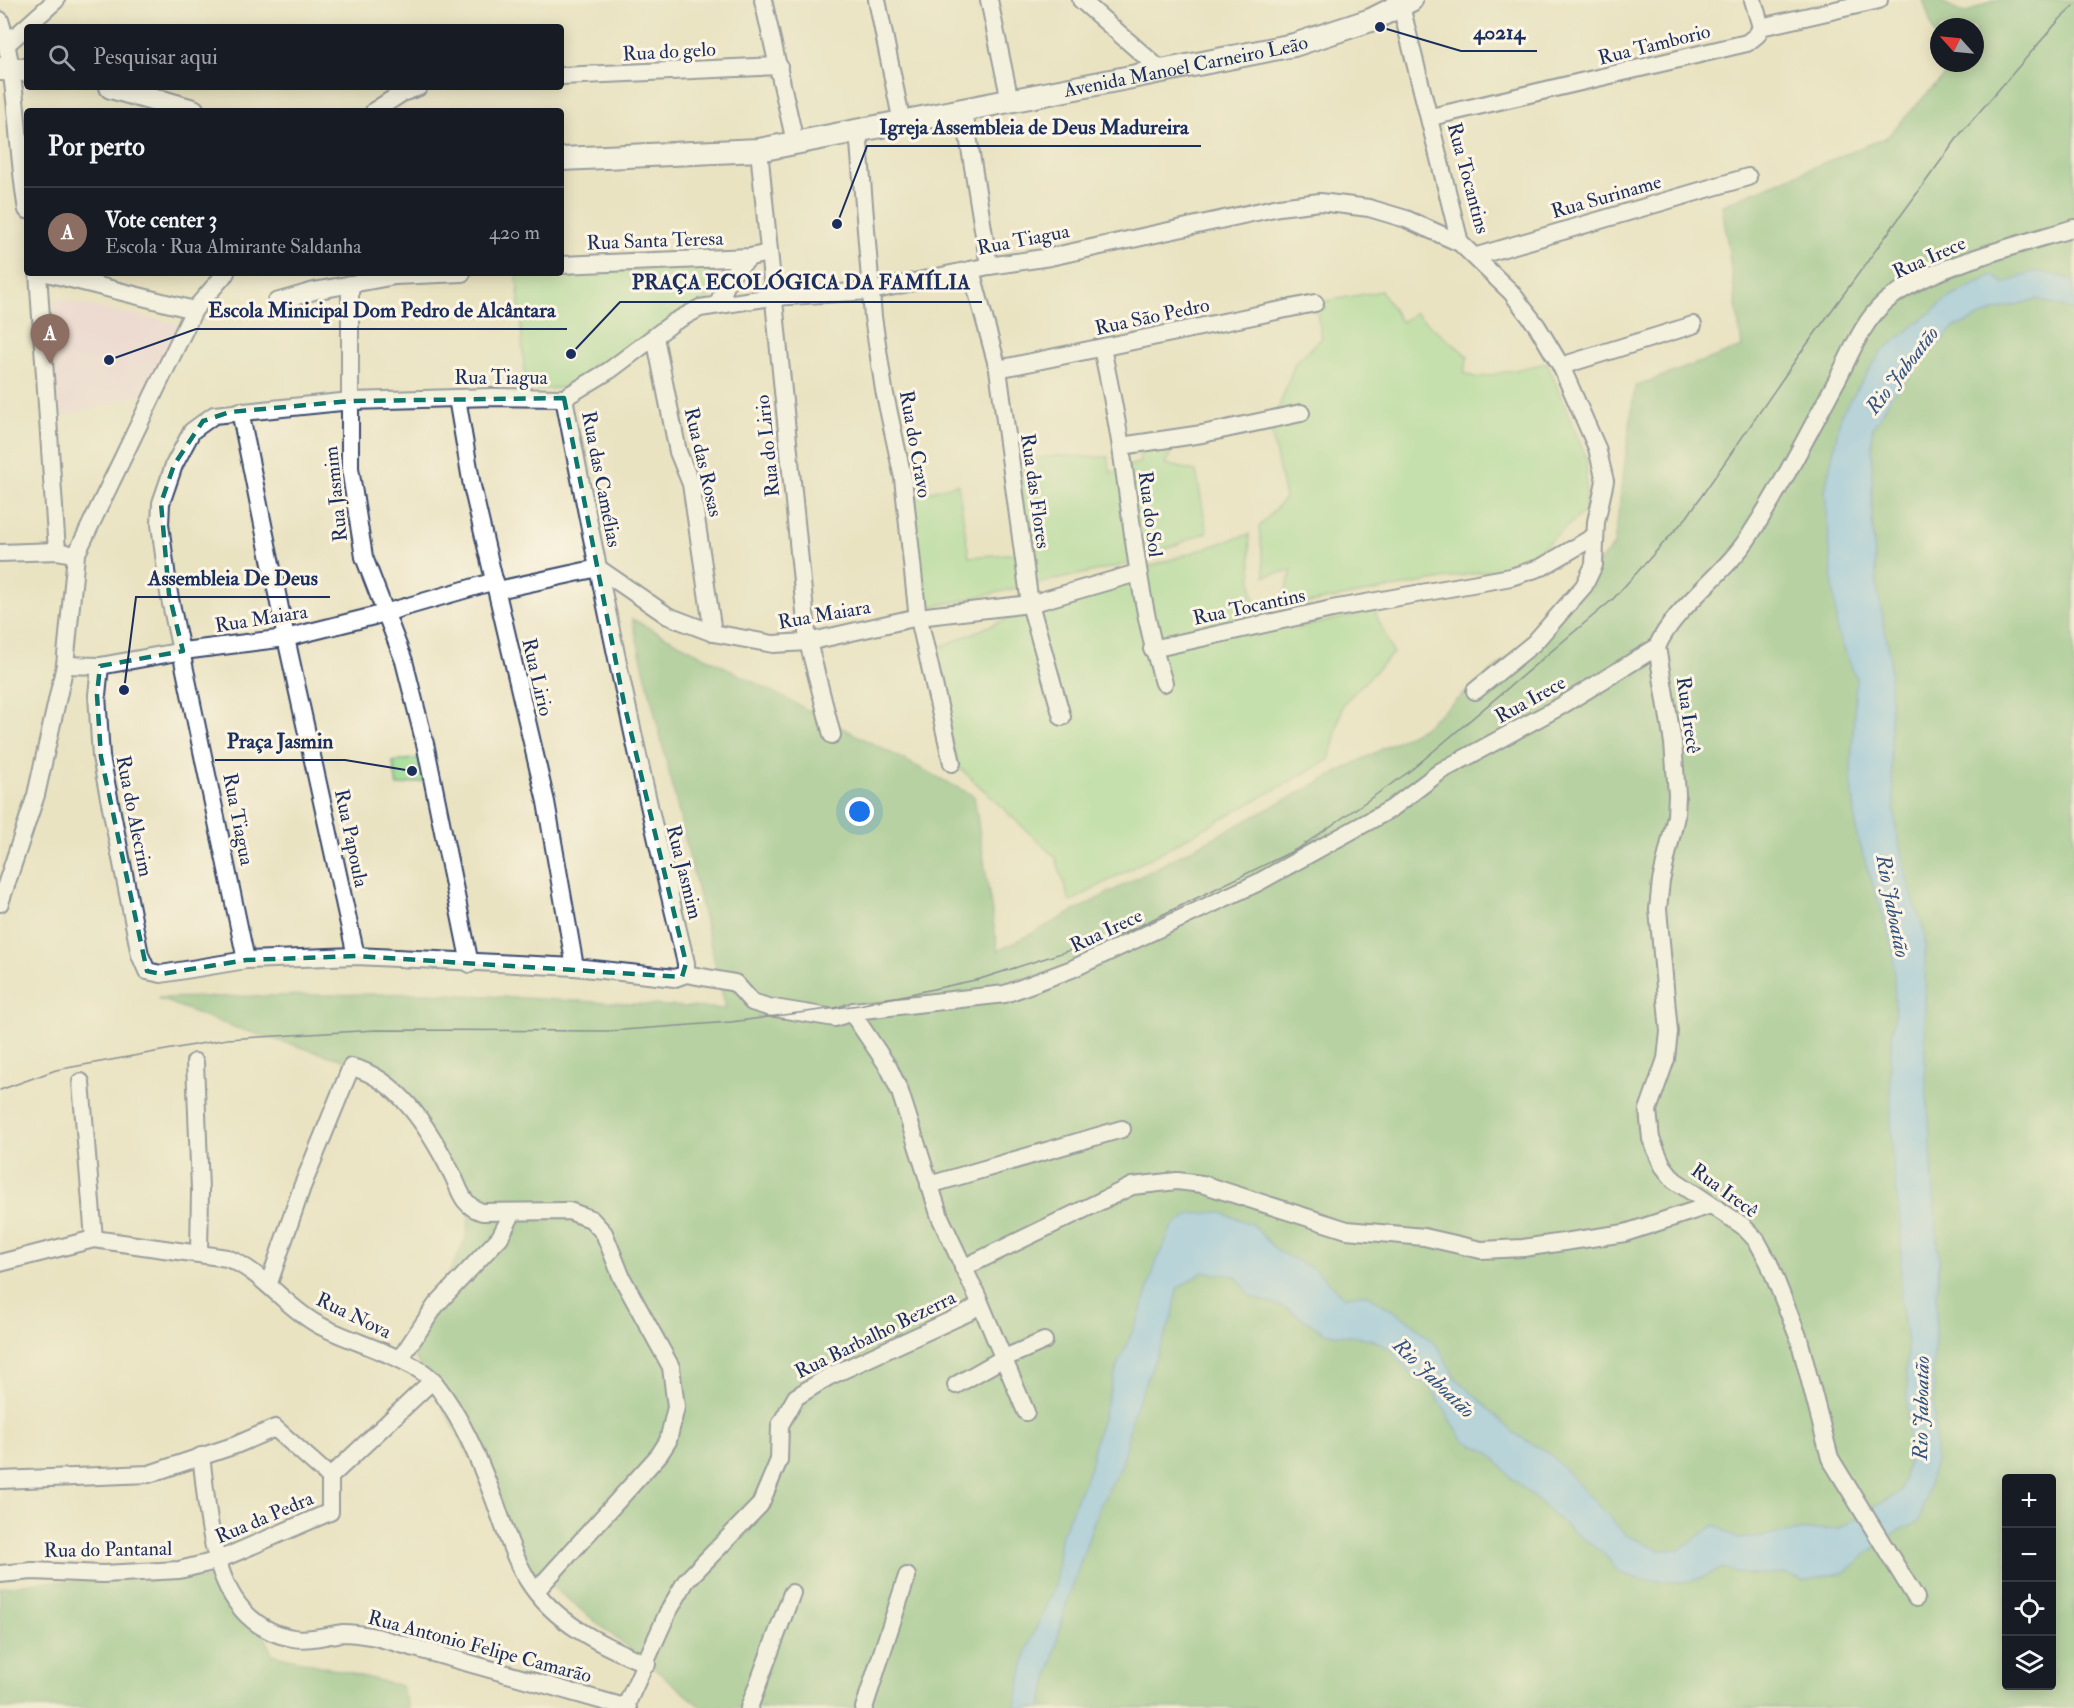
<!DOCTYPE html>
<html lang="pt">
<meta charset="utf-8">
<style>
:root{--surface:#171b24;--page:#242831;--text:#f1f3f6;--muted:#9ea1a6;--line:#363941;--accent:#d1495b}
body{margin:0;font-family:"IM FELL Double Pica",serif;background:var(--page);color:var(--text)}
.controls{position:absolute;right:18px;bottom:18px;display:grid;overflow:hidden;border-radius:6px;box-shadow:0 3px 15px #0003}
.controls button{width:54px;height:54px;display:grid;place-items:center;padding:0;border:0;border-bottom:2px solid var(--line);background:var(--surface);color:var(--text);font:30px sans-serif}
.compass{position:absolute;left:1930px;top:18px;width:54px;height:54px;border-radius:50%;background:var(--surface);box-shadow:0 3px 15px #0003;rotate:297deg}
.you{position:absolute;left:860px;top:812px;width:21px;height:21px;margin:-15px;border:4px solid #fff;border-radius:50%;background:#1a73e8;box-shadow:0 0 0 9px #1a73e833}
.badge{display:grid;place-items:center;width:39px;height:39px;border-radius:50%;background:var(--accent);color:#fff;font-size:20px;font-weight:700}
.pin{position:absolute;translate:-50% -50px;filter:drop-shadow(0 2px 3px #0008)}
.pin::after{content:'';position:absolute;top:32px;width:21px;height:18px;background:inherit;clip-path:polygon(0 0,100% 0,50% 100%)}
.list{margin:0;padding:0;list-style:none}
h2{display:flex;justify-content:space-between;align-items:center;height:78px;margin:0;padding:0 24px;font-size:26px}
h2 small{font-size:20px;font-weight:400;color:var(--muted)}
.list li{display:grid;grid-template-columns:39px 1fr auto;gap:18px;align-items:center;box-sizing:border-box;height:90px;padding:0 24px;border-top:2px solid var(--line)}
.list b{display:block;font-size:22px;white-space:nowrap}
.list p{margin:0;font-size:20px;white-space:nowrap;color:var(--muted)}
.list em{font-size:20px;font-style:normal;color:var(--muted)}
.icon{flex:none;width:33px;height:33px;fill:none;stroke:currentColor;stroke-width:2;stroke-linecap:round;stroke-linejoin:round}
.map{position:relative;flex:none;width:2074px;height:1708px;overflow:hidden}
.search{position:absolute;background:var(--surface);box-shadow:0 3px 15px #0003;left:24px;top:24px;width:540px;height:66px;display:flex;align-items:center;gap:15px;box-sizing:border-box;padding:0 21px;border-radius:6px;color:var(--muted);font-size:22px}
.panel{position:absolute;background:var(--surface);box-shadow:0 3px 15px #0003;left:24px;top:108px;width:540px;height:168px;border-radius:6px}
.map>svg:first-child{display:block}
.built{fill:#f1d0e4}
.green{fill:#9bdb92;stroke:#5b8578;stroke-width:1.5}
.forest{fill:#7cbb7c;stroke:#4c756d;stroke-width:1.5;fill-rule:evenodd}
.water{fill:#7bc0f2;stroke:#4b78a8;stroke-width:1.5}
.lines{fill:none;stroke-linecap:round;stroke-linejoin:round}
.minor-casing{stroke:#3a4a6d;stroke-width:20}
.secondary-casing{stroke:#3a4a6d;stroke-width:26}
.minor{stroke:#fff;stroke-width:16}
.secondary{stroke:#fff;stroke-width:22}
.tram{stroke:#1b2f5e;stroke-width:1.5}
.marked{fill:none;stroke:#0f766e;stroke-width:4.5;stroke-dasharray:12 8;stroke-linejoin:round}
.labels{text-anchor:middle;stroke-width:6;stroke-linejoin:round;paint-order:stroke}
.street-label{font-size:20px;fill:#1b2f5e;stroke:#fcf5e5}
.water-label{font-size:21px;font-style:italic;fill:#335383;stroke:#fcf5e5}
.leader{fill:none;stroke:#1b2f5e;stroke-width:2}
.callout-dot{fill:#1b2f5e;stroke:#fcf5e5;stroke-width:2}
.callout-label{font-size:21px;text-anchor:middle;font-weight:bold;fill:#1b2f5e;stroke:#fcf5e5;stroke-width:6;stroke-linejoin:round;paint-order:stroke}
</style>
<div class="map">
<svg width="2074" height="1708" viewBox="0 0 2074 1708">
<rect width="100%" height="100%" fill="#fcf5e5"/>
<filter id="ink" filterUnits="userSpaceOnUse"><feTurbulence type="fractalNoise" baseFrequency=".0167" numOctaves="2"/><feDisplacementMap in="SourceGraphic" scale="12" xChannelSelector="R" yChannelSelector="G"/><feConvolveMatrix kernelMatrix="1 2 1 2 8 2 1 2 1" color-interpolation-filters="sRGB"/></filter>
<filter id="wash" filterUnits="userSpaceOnUse"><feTurbulence type="fractalNoise" baseFrequency=".008" numOctaves="4" result="noise"/><feDisplacementMap in="SourceGraphic" scale="24" xChannelSelector="R" yChannelSelector="G"/><feGaussianBlur stdDeviation="1.35" result="paint"/><feColorMatrix in="noise" values="0 0 0 0 0 0 0 0 0 0 0 0 0 0 0 0 0 1.4 0 .05"/><feComposite in="paint" operator="in"/></filter>
<g filter="url(#wash)">
<rect width="100%" height="100%" fill="#eae3c2"/>
<path class="built" d="M 54,299 L 179,324 L 144,395 L 57,418 Z"/>
<g class="green">
<path d="M 714,267 L 710,299 L 669,321 L 569,387 L 526,391 L 517,275 Z"/>
<path d="M 1381,291 L 1401,322 L 1415,313 L 1468,356 L 1464,373 L 1477,378 L 1547,363 L 1587,460 L 1585,511 L 1521,565 L 1280,608 L 1292,570 L 1265,576 L 1259,527 L 1285,498 L 1271,430 L 1295,363 L 1322,338 L 1315,303 Z"/>
<path d="M 1138,443 L 1175,445 L 1165,464 L 1196,471 L 1207,532 L 1132,563 L 917,610 L 915,495 L 958,484 L 969,557 L 1018,553 L 1023,460 L 1056,456 L 1108,457 L 1111,473 L 1140,462 Z"/>
<path d="M 1249,534 L 1253,597 L 1291,630 L 1374,610 L 1393,653 L 1343,704 L 1329,760 L 1070,902 L 1056,858 L 959,767 L 926,653 L 1068,593 Z"/>
<path d="M 426,757 L 430,780 L 397,786 L 393,762 Z"/>
</g>
<g class="forest">
<path d="M 1923,0 L 1938,0 L 1965,14 L 1993,0 L 2074,0 L 2074,1708 L 703,1708 L 534,1572 L 411,1350 L 466,1239 L 471,1200 L 374,1069 L 233,1027 L 157,998 L 429,993 L 726,1009 L 632,619 L 974,796 L 998,951 L 1422,728 L 1531,639 L 1614,545 L 1635,386 L 1742,347 L 1722,205 L 1887,137 L 1947,72 L 1944,63 L 1975,63 L 1975,27 L 1939,27 L 1939,48 ZM 1887,404 L 1872,430 L 1872,520 L 1877,588 L 1889,656 L 1840,420 ZM 2006,1478 L 2052,1478 L 2052,1686 L 2006,1686 Z"/>
<path d="M 214,1578 L 226,1605 L 265,1636 L 272,1654 L 401,1686 L 408,1708 L 0,1708 L 0,1588 L 37,1582 Z"/>
</g>
<path class="water" d="M 2035,271 L 2061,276 L 2074,281 L 2074,311 L 2037,299 L 1994,311 L 1953,328 L 1893,393 L 1872,430 L 1872,520 L 1877,588 L 1890,656 L 1891,762 L 1896,831 L 1909,887 L 1925,934 L 1925,1068 L 1939,1262 L 1933,1368 L 1935,1460 L 1919,1521 L 1889,1536 L 1845,1572 L 1804,1581 L 1784,1573 L 1746,1575 L 1723,1568 L 1698,1579 L 1682,1582 L 1640,1580 L 1619,1572 L 1603,1553 L 1572,1531 L 1512,1478 L 1489,1452 L 1463,1440 L 1431,1387 L 1411,1375 L 1391,1349 L 1371,1339 L 1325,1333 L 1288,1309 L 1252,1297 L 1236,1276 L 1203,1272 L 1177,1289 L 1173,1315 L 1133,1413 L 1122,1464 L 1098,1509 L 1064,1612 L 1041,1708 L 1015,1708 L 1027,1649 L 1056,1583 L 1060,1538 L 1090,1468 L 1094,1445 L 1118,1364 L 1139,1317 L 1157,1260 L 1172,1227 L 1191,1214 L 1219,1212 L 1252,1224 L 1277,1251 L 1316,1270 L 1343,1297 L 1365,1293 L 1411,1322 L 1439,1348 L 1455,1377 L 1514,1433 L 1550,1454 L 1626,1535 L 1659,1550 L 1680,1549 L 1715,1525 L 1739,1539 L 1808,1530 L 1838,1529 L 1900,1492 L 1908,1464 L 1907,1341 L 1901,1302 L 1901,1225 L 1892,1162 L 1890,1060 L 1895,1008 L 1893,946 L 1857,836 L 1851,772 L 1856,678 L 1837,631 L 1825,491 L 1841,414 L 1881,352 L 1949,298 L 1993,275 L 2004,284 Z"/>
</g>
<g filter="url(#ink)">
<g class="lines">
<g class="minor-casing">
<g id="minor">
<path d="M 763,0 L 795,142"/>
<path d="M 877,0 L 902,123"/>
<path d="M 989,0 L 1010,101"/>
<path d="M 1081,0 L 1163,72"/>
<path d="M 1753,0 L 1761,27"/>
<path d="M 1401,6 L 1460,243"/>
<path d="M 0,20 C 19,82 16,146 27,210"/>
<path d="M 7,44 L 56,0"/>
<path d="M 561,76 L 779,66"/>
<path d="M 374,111 L 402,93 L 419,87"/>
<path d="M 964,111 L 989,266"/>
<path d="M 1431,117 L 1747,43 L 1757,35 L 1761,27 L 1879,0"/>
<path d="M 858,130 L 873,317 L 884,390 L 903,478 L 917,610 L 952,763"/>
<path d="M 759,150 L 808,642 L 832,735"/>
<path d="M 1477,256 L 1748,177"/>
<path d="M 561,265 L 750,257 L 769,253"/>
<path d="M 971,270 L 998,369 L 1030,604 L 1062,717"/>
<path d="M 38,273 L 57,551"/>
<path d="M 47,273 L 194,310"/>
<path d="M 350,284 L 350,468 L 364,557 L 404,661 L 426,748 L 470,964"/>
<path d="M 276,302 L 314,291 L 395,276 L 462,273"/>
<path d="M 717,305 L 731,275 L 750,257"/>
<path d="M 655,337 L 678,452 L 691,484 L 713,633"/>
<path d="M 1102,348 C 1109,381 1116,414 1121,448 C 1133,527 1139,606 1164,683"/>
<path d="M 1561,366 L 1693,325"/>
<path d="M 998,369 L 1315,303"/>
<path d="M 457,398 L 472,486 L 546,802 L 575,967"/>
<path d="M 564,398 C 601,587 640,775 686,963 L 686,974"/>
<path d="M 240,411 L 286,638 L 356,956"/>
<path d="M 1121,446 L 1202,434 L 1301,413"/>
<path d="M 0,553 L 57,551 L 67,553"/>
<path d="M 498,590 L 598,568 L 668,616 L 713,633 L 773,644 L 808,642 L 918,617 L 1030,604 L 1137,573"/>
<path d="M 1657,647 L 1673,743 L 1677,794 L 1676,816 L 1661,881 L 1658,909 L 1669,1032 L 1666,1059 L 1648,1110 L 1651,1139 L 1663,1166 L 1674,1180 L 1743,1226 L 1757,1241 L 1769,1263 L 1799,1339 L 1830,1458 L 1916,1598"/>
<path d="M 1152,649 L 1332,609 L 1511,577 L 1542,567 L 1595,536"/>
<path d="M 65,665 L 100,666 L 183,651 L 286,638 L 374,616 L 495,581"/>
<path d="M 100,666 L 97,695 L 101,757 L 140,955 L 147,971 L 161,974 L 246,960 L 356,956 L 575,967 L 675,978 L 686,974"/>
<path d="M 0,903 L 36,795 L 65,665 L 76,555 L 194,310 L 226,273"/>
<path d="M 246,960 L 169,594 L 160,524 L 161,503 L 174,465 L 192,431 L 214,415 L 351,401 L 492,397 L 564,398 L 610,370 L 674,322 L 700,308 L 772,297 L 871,291 L 989,266 L 1050,257 L 1279,207 L 1320,202 L 1369,208 L 1406,219 L 1460,243 L 1511,292 L 1537,326 L 1561,366 L 1597,448 L 1605,481 L 1596,522 L 1594,565 L 1584,586 L 1534,643 L 1475,691"/>
<path d="M 686,974 L 735,983 L 752,1002 L 768,1007 L 835,1018 L 854,1011 L 1005,994 L 1072,969 L 1257,883 L 1391,809 L 1441,771 L 1561,706 L 1657,647 C 1674,607 1725,575 1750,535 C 1782,486 1809,432 1837,380 C 1851,354 1861,324 1884,303 C 1924,268 2022,244 2074,228"/>
<path d="M 195,1062 L 200,1190 L 199,1254"/>
<path d="M 81,1082 L 94,1239"/>
<path d="M 929,1185 L 1122,1129"/>
<path d="M 0,1263 L 94,1239 L 227,1258 C 263,1272 283,1305 317,1324 C 347,1341 416,1359 434,1382 C 461,1416 479,1459 494,1499 C 504,1526 512,1554 527,1579 C 554,1623 601,1645 647,1664"/>
<path d="M 963,1268 L 1132,1186 L 1177,1181 L 1202,1184 L 1347,1230 L 1424,1237 L 1481,1250 L 1523,1248 L 1625,1233 L 1711,1205"/>
<path d="M 269,1283 L 302,1187 L 351,1067 C 398,1078 429,1129 450,1170 C 460,1187 460,1205 482,1212 L 569,1211 L 591,1219 L 604,1233 L 622,1278 L 671,1367 L 676,1407 L 668,1441 L 659,1455 L 536,1591"/>
<path d="M 979,1300 L 1026,1412"/>
<path d="M 400,1359 L 436,1305 L 500,1237 L 513,1212"/>
<path d="M 956,1385 L 1002,1359 L 1044,1341"/>
<path d="M 201,1456 C 210,1521 210,1624 293,1638 C 310,1641 327,1635 343,1633 C 354,1633 365,1635 376,1637 L 628,1708"/>
<path d="M 0,1480 L 149,1474 L 236,1445 L 275,1428 L 330,1477"/>
<path d="M 0,1574 L 32,1571 L 103,1574 L 179,1570 L 216,1561 L 330,1512 L 330,1477 L 433,1380"/>
<path d="M 625,1708 L 668,1612 L 686,1581 L 760,1505 L 779,1460 L 780,1425 L 796,1397 L 828,1377 L 967,1313 L 977,1306 L 979,1300 L 940,1217 L 900,1092 L 889,1068 L 854,1016 L 854,1011"/>
<path d="M 749,1708 L 792,1593"/>
<path d="M 864,1708 L 907,1576"/>
</g>
</g>
<g class="secondary-casing">
<g id="secondary">
<path d="M 0,69 L 27,70"/>
<path d="M 111,87 L 193,111"/>
<path id="s1" d="M 561,159 L 759,150 L 1294,45 L 1371,20 L 1411,0"/>
</g>
</g>
<use href="#minor" class="minor"/>
<use href="#secondary" class="secondary"/>
<path class="tram" d="M 0,1090 L 56,1070 L 227,1039 L 376,1030 L 610,1031 L 731,1022 L 859,1005 L 980,979 L 1127,932 L 1299,848 L 1410,771 L 1613,599 L 1687,517 L 1797,358 L 1961,133 L 2060,19 L 2074,6"/>
</g>
</g>
<path d="M0 0H2074V1708H0ZM 564,398 L 624,703 L 686,963 L 682,977 L 356,956 L 246,960 L 161,974 L 147,971 L 101,757 L 97,695 L 100,666 L 183,651 L 169,594 L 161,503 L 174,465 L 203,421 L 230,412 L 351,401 Z" fill="#eae3c2" fill-opacity=".55" fill-rule="evenodd"/>
<path class="marked" d="M 564,398 L 624,703 L 686,963 L 682,977 L 356,956 L 246,960 L 161,974 L 147,971 L 101,757 L 97,695 L 100,666 L 183,651 L 169,594 L 161,503 L 174,465 L 203,421 L 230,412 L 351,401 Z"/>
<g class="labels">
<g class="street-label">
<text transform="translate(1654 44) rotate(-14)" y="7">Rua Tamborio</text>
<text transform="translate(669 51) rotate(-3)" y="7">Rua do gelo</text>
<text dy="7" stroke="none"><textPath href="#s1" startOffset="633">Avenida Manoel Carneiro Leão</textPath></text>
<text transform="translate(1469 178) rotate(75)" y="7">Rua Tocantins</text>
<text transform="translate(1606 196) rotate(-16)" y="7">Rua Suriname</text>
<text transform="translate(1023 239) rotate(-11)" y="7">Rua Tiagua</text>
<text transform="translate(655 240) rotate(-2)" y="7">Rua Santa Teresa</text>
<text transform="translate(1929 257) rotate(-24)" y="7">Rua Irece</text>
<text transform="translate(1152 316) rotate(-12)" y="7">Rua São Pedro</text>
<text x="501" y="384">Rua Tiagua</text>
<text transform="translate(916 444) rotate(80)" y="7">Rua do Cravo</text>
<text transform="translate(767 446) rotate(-96)" y="7">Rua do Lirio</text>
<text transform="translate(704 462) rotate(77)" y="7">Rua das Rosas</text>
<text transform="translate(602 479) rotate(79)" y="7">Rua das Camélias</text>
<text transform="translate(1036 491) rotate(82)" y="7">Rua das Flores</text>
<text transform="translate(335 494) rotate(-96)" y="7">Rua Jasmim</text>
<text transform="translate(1151 514) rotate(83)" y="7">Rua do Sol</text>
<text transform="translate(1249 606) rotate(-12)" y="7">Rua Tocantins</text>
<text transform="translate(824 614) rotate(-10)" y="7">Rua Maiara</text>
<text transform="translate(261 618) rotate(-9)" y="7">Rua Maiara</text>
<text transform="translate(538 677) rotate(77)" y="7">Rua Lirio</text>
<text transform="translate(1530 699) rotate(-29)" y="7">Rua Irece</text>
<text transform="translate(1689 715) rotate(82)" y="7">Rua Irecê</text>
<text transform="translate(135 816) rotate(79)" y="7">Rua do Alecrim</text>
<text transform="translate(239 819) rotate(79)" y="7">Rua Tiagua</text>
<text transform="translate(352 838) rotate(78)" y="7">Rua Papoula</text>
<text transform="translate(685 872) rotate(76)" y="7">Rua Jasmim</text>
<text transform="translate(1106 930) rotate(-25)" y="7">Rua Irece</text>
<text transform="translate(1725 1190) rotate(36)" y="7">Rua Irecê</text>
<text transform="translate(354 1315) rotate(26)" y="7">Rua Nova</text>
<text transform="translate(875 1334) rotate(-26)" y="7">Rua Barbalho Bezerra</text>
<text transform="translate(264 1517) rotate(-23)" y="7">Rua da Pedra</text>
<text transform="translate(108 1549) rotate(-1)" y="7">Rua do Pantanal</text>
<text transform="translate(480 1646) rotate(15)" y="7">Rua Antonio Felipe Camarão</text>
</g>
<g class="water-label">
<text transform="translate(1902 370) rotate(-52)" y="7">Rio Jaboatão</text>
<text transform="translate(1893 906) rotate(79)" y="7">Rio Jaboatão</text>
<text transform="translate(1434 1378) rotate(44)" y="7">Rio Jaboatão</text>
<text transform="translate(1921 1408) rotate(-89)" y="7">Rio Jaboatão</text>
</g>
</g>
<path class="leader" d="M1380 27L1461 51H1537M837 224L867 146H1201M571 354L620 302H982M109 360L196 329H567M124 690L136 597H330M412 771L345 760H215"/>
<g class="callout-dot">
<circle cx="1380" cy="27" r="6"/>
<circle cx="837" cy="224" r="6"/>
<circle cx="571" cy="354" r="6"/>
<circle cx="109" cy="360" r="6"/>
<circle cx="124" cy="690" r="6"/>
<circle cx="412" cy="771" r="6"/>
</g>
<g class="callout-label">
<text x="1499" y="39">40214</text>
<text x="1034" y="134">Igreja Assembleia de Deus Madureira</text>
<text x="801" y="289">PRAÇA ECOLÓGICA DA FAMÍLIA</text>
<text x="382" y="317">Escola Minicipal Dom Pedro de Alcântara</text>
<text x="233" y="585">Assembleia De Deus</text>
<text x="280" y="748">Praça Jasmin</text>
</g>
</svg>
<div class="controls">
<button>+</button>
<button>−</button>
<button><svg class="icon" aria-label="locate" viewBox="0 0 24 24"><circle cx="12" cy="12" r="6"/><path d="M12 2v4M12 18v4M2 12h4M18 12h4"/></svg></button>
<button><svg class="icon" aria-label="layers" viewBox="0 0 24 24"><path d="M12 4l9 5-9 5-9-5zM3 14l9 5 9-5"/></svg></button>
</div>
<svg class="compass" viewBox="-18 -18 36 36"><path d="M0-13l5 13h-10z" fill="#e53935"/><path d="M0 13l5-13h-10z" fill="#9ea1a6"/></svg>
<div class="you"></div>
<div class="pin badge" style="left:50px;top:364px;background:#8d6e63">A</div>
<div class="search"><svg class="icon" aria-label="search" viewBox="0 0 24 24"><circle cx="10" cy="10" r="6"/><path d="M15 15l6 6"/></svg>Pesquisar aqui</div>
<section class="panel">
<h2>Por perto<small></small></h2>
<ul class="list">
<li><span class="badge" style="background:#8d6e63">A</span><div><b>Vote center 3</b><p>Escola · Rua Almirante Saldanha</p></div><em>420 m</em></li>
</ul>
</section>
</div>
